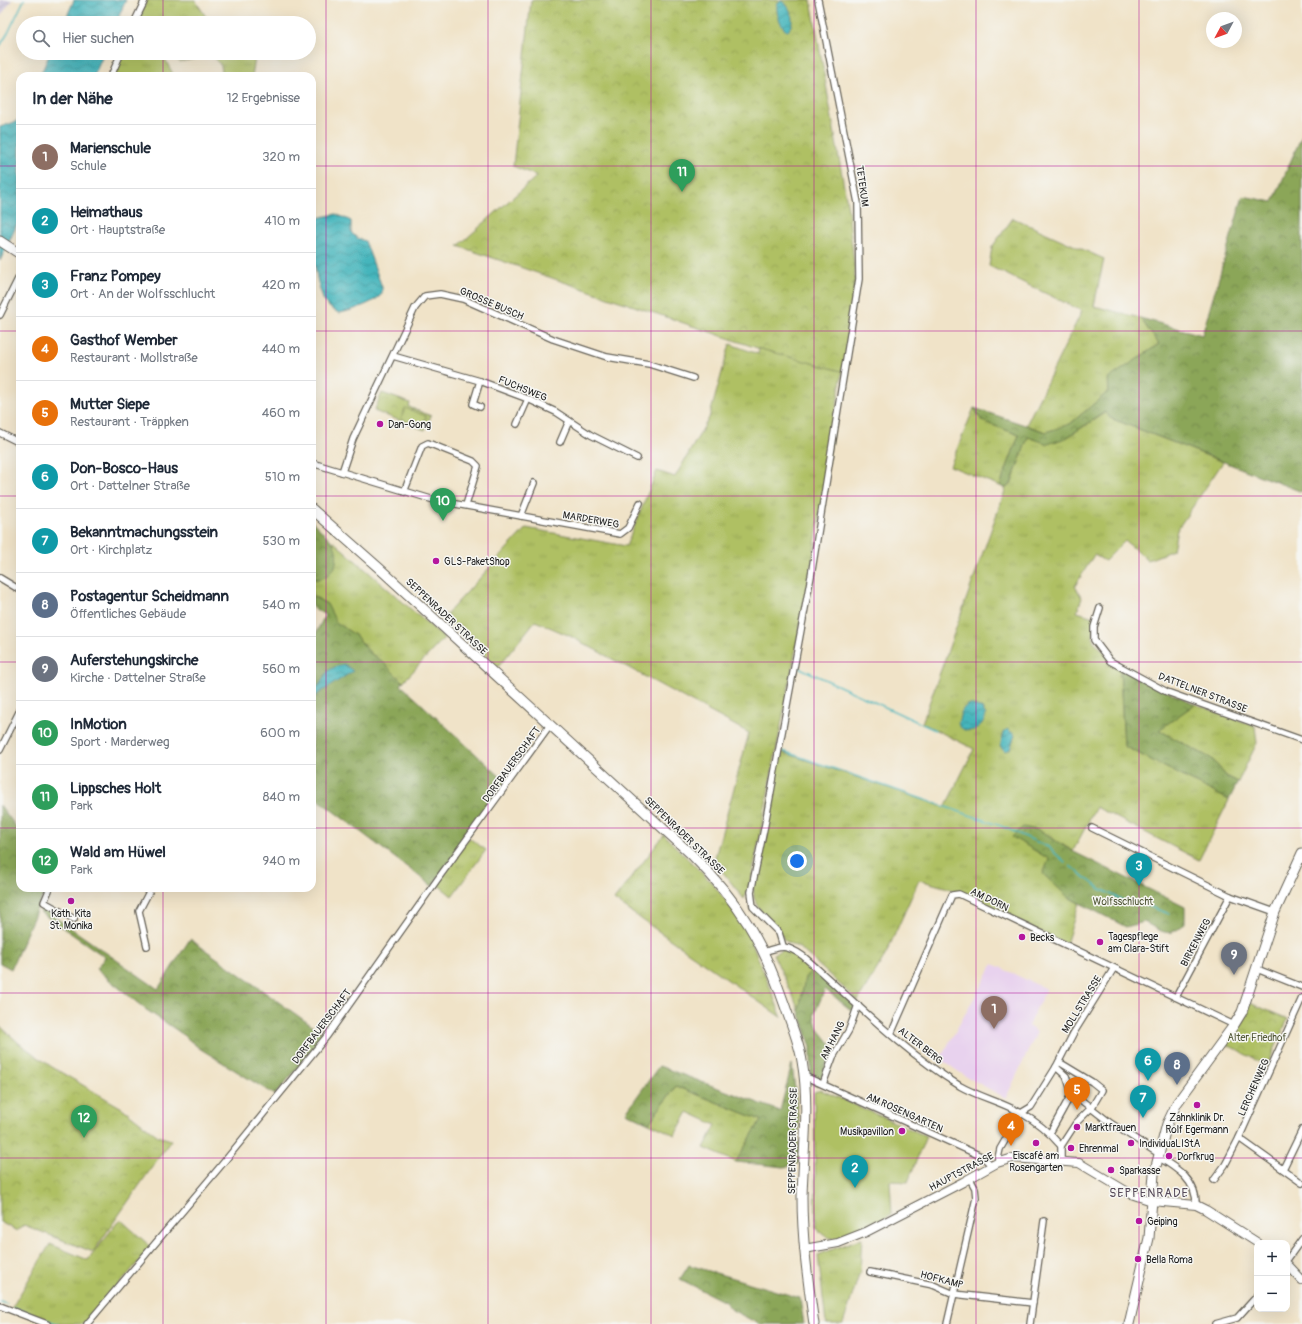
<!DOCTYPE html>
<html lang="de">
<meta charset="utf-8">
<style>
:root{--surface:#fff;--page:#f2f2f3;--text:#1f2937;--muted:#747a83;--line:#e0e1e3;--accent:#b5179e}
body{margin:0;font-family:Pangolin,sans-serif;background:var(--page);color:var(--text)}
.controls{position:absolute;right:12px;bottom:12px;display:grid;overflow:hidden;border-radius:8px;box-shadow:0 4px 16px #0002}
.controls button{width:36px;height:36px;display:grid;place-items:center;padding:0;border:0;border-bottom:1px solid var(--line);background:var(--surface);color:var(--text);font:20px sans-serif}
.compass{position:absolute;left:1206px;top:12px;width:36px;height:36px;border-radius:50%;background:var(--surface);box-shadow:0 4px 16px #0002;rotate:229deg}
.you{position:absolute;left:797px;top:861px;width:14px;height:14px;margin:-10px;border:3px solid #fff;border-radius:50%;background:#1a73e8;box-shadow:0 0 0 6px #1a73e833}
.badge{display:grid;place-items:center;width:26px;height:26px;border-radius:50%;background:var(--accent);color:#fff;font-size:13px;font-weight:700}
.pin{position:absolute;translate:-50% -33px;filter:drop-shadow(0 1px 2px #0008)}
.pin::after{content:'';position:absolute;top:21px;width:14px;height:12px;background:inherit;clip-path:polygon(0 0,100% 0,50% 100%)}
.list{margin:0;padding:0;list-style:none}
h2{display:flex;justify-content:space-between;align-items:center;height:52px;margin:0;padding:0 16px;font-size:17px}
h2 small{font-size:13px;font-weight:400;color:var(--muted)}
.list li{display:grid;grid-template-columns:26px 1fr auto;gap:12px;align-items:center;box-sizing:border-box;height:64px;padding:0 16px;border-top:1px solid var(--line)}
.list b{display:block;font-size:15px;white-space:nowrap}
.list p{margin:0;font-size:13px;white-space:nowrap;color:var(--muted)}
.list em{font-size:13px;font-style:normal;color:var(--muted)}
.icon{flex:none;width:22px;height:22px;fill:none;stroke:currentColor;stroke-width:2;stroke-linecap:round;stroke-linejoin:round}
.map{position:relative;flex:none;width:1302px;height:1324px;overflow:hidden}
.search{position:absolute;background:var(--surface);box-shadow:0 4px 16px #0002;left:16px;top:16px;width:300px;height:44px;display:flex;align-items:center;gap:10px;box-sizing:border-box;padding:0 14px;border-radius:22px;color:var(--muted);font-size:15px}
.panel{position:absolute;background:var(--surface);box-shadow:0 4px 16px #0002;left:16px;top:72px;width:300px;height:820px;border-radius:12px}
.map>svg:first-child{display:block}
.built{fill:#e8d2ee}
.industrial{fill:url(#industrial-furrows)}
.grass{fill:url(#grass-tufts);stroke:#666e40}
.forest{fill:url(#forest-crowns);stroke:#54613a}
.park{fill:url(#park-crowns);stroke:#666e40}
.garden{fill:#afc063;stroke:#666e40}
.water{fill:url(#water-waves);stroke:#30686c}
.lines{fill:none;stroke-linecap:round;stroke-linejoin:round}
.stream{stroke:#45b5bc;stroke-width:1.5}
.street-casing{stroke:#666258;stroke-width:8}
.secondary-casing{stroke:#666258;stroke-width:10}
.primary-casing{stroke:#666258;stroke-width:11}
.street{stroke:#fff;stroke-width:5.5}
.secondary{stroke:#fff;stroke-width:8}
.primary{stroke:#fff;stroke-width:9}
.grid{fill:none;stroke:#b5179e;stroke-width:1;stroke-opacity:0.55}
.poi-dot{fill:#b5179e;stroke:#f6f6f2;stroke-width:1.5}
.labels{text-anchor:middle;stroke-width:3;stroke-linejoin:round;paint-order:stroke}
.street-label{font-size:10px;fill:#1c1c1c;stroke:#f6f6f2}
.poi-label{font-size:10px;fill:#1c1c1c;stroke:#f6f6f2;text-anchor:start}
.park-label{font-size:10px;fill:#4f5535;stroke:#f6f6f2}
.quarter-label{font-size:12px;letter-spacing:1px;fill:#564a59;stroke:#f6f6f2}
</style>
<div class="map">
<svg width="1302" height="1324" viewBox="0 0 1302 1324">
<defs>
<pattern id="industrial-furrows" width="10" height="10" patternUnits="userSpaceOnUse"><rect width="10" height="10" fill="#c9bfd7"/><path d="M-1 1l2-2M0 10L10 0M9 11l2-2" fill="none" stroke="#aca4b8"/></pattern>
<pattern id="grass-tufts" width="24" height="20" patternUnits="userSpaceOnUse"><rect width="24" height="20" fill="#afc063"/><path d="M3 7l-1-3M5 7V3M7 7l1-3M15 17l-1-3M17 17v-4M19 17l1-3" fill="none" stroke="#96a455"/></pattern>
<pattern id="forest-crowns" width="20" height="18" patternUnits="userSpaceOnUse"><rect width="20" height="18" fill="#8ba659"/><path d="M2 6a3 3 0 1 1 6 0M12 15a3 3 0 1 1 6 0" fill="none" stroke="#718649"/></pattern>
<pattern id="park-crowns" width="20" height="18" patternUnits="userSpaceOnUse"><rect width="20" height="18" fill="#afc063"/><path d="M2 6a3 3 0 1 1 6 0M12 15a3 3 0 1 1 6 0" fill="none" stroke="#96a455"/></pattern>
<pattern id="water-waves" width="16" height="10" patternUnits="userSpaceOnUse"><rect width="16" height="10" fill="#45b5bc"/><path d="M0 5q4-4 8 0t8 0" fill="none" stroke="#399298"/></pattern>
</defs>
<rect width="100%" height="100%" fill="#f6f6f2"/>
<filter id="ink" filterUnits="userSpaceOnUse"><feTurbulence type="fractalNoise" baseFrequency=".025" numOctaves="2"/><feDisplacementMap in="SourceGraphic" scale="8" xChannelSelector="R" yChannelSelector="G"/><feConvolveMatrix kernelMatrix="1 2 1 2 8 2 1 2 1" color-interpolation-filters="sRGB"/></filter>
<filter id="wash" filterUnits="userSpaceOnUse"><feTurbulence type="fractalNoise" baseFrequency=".012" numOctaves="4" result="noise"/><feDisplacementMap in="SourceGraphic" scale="16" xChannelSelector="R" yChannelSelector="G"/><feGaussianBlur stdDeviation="0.9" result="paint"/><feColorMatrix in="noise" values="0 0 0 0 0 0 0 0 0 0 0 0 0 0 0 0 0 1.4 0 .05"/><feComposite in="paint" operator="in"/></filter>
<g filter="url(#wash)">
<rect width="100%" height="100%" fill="#f0e3c8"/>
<path class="built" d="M 993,964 L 1046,989 L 1028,1026 L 1037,1032 L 1006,1098 L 965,1076 L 940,1059 Z"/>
<path class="industrial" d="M 0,0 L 12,0 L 0,17 Z"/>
<g class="grass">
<path d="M 147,0 L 195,0 L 210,23 L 136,23 Z"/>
<path d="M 123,53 L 168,53 L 165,59 L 174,76 L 114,76 Z"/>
<path d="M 169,53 L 204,53 L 198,58 L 180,62 Z"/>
<path d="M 211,53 L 256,53 L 252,76 L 223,76 L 221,66 Z"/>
<path d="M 1013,218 L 1104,259 L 1094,306 L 1140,318 L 1159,344 L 1109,379 L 1109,391 L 1070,424 L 1046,432 L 1026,425 L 1082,311 L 989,266 L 992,247 Z"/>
<path d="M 778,254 L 857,278 L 810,576 L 750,886 L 744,899 L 714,861 L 749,733 L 568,635 L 535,621 L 498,667 L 444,617 L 526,528 L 626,546 L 657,471 L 675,477 L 709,418 L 730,344 L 758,354 Z"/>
<path d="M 974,408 L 982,421 L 1019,435 L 1000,486 L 950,466 Z"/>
<path d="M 1106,412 L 1110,418 L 1223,462 L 1177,530 L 1173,550 L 1148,560 L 1125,541 L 1105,561 L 1094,555 L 1075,586 L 1082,598 L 1077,612 L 1094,617 L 1093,640 L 1120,669 L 1124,746 L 1229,800 L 1199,860 L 1096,807 L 1073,851 L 1038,830 L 1013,837 L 1049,859 L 1068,897 L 1079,903 L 1066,944 L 948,888 L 919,880 L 886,954 L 858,1001 L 801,949 L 784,940 L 778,930 L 761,912 L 754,898 L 753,886 L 779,751 L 945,807 L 974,749 L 922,723 L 1006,488 L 1011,484 L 1028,437 L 1066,438 Z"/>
<path d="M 333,541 L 444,638 L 403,682 L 382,661 L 371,654 L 356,636 L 336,622 L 319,599 L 312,596 L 312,578 L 316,580 L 336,554 Z"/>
<path d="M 1195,704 L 1255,726 L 1257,743 L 1238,782 L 1226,776 L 1212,759 L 1158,730 Z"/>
<path d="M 664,835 L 712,883 L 745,925 L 782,1018 L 614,900 Z"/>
<path d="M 469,838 L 486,850 L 452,896 L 437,884 Z"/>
<path d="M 784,949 L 799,956 L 814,968 L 805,977 L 799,1011 C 792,991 782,974 773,954 Z"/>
<path d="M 676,1086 L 761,1120 L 736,1162 L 704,1148 L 716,1125 L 688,1112 L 675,1135 L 649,1123 Z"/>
<path d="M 120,1219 L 151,1247 L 86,1324 L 51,1324 L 11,1309 L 50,1244 L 88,1260 Z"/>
<path d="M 862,1238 L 860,1272 L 843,1324 L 826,1324 L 818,1255 Z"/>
</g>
<g class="forest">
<path d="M 1302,135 L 1302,492 L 1110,418 L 1105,412 L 1066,438 L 1048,444 L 1028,437 L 1011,484 L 1006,488 L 1000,486 L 1019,435 L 982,421 L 974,408 L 1046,432 L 1070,424 L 1109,391 L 1108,379 L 1159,344 L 1140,318 L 1202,335 L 1243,196 L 1273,202 Z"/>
<path d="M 312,521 C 325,537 342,541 335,567 C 329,574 323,582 312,578 Z"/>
<path d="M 312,596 L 327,604 L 336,622 L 356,636 L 371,654 L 382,661 L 403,682 L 401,685 L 505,781 L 432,886 L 312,795 L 312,641 L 325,615 L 312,607 Z"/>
<path d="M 1120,669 L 1195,704 L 1159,730 L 1212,759 L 1226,776 L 1238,782 L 1229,800 L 1124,746 Z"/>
<path d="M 0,805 L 20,832 L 20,888 L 46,888 L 11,969 L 0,963 Z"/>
<path d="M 1023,827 L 1038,830 L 1072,851 L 1185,907 L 1185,923 C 1169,940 1162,931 1144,922 L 1126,927 L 1068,897 L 1043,874 L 1049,859 L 1012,837 Z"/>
<path d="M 42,908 L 158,989 L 190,939 L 325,1035 L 275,1095 L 199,1048 L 178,1031 L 145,1009 L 96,969 L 105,957 L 40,912 Z"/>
<path d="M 814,968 L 855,1005 L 852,1011 L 825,989 L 814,1015 L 817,1027 L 833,1047 L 818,1087 L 811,1083 L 811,1047 L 799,1011 L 805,977 Z"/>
<path d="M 792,1064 L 799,1125 L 798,1164 L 784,1167 L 736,1162 L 761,1120 L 676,1086 L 649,1123 L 626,1112 L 659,1066 L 780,1111 Z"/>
<path d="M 689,1265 L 800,1298 L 804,1324 L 759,1324 L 732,1310 L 725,1302 L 680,1279 Z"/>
</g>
<g class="park">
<path d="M 531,0 L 811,0 L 848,209 L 855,273 L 845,363 L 841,371 L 757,348 L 458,246 L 537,176 L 513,166 Z"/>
<path d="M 382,393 L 410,403 L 409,407 L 431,416 L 425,430 L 374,411 Z"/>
<path d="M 1250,1003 L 1288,1019 L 1267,1066 L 1226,1044 L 1242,1023 Z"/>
<path d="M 0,1026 L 20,1044 L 52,1067 L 122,1108 L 158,1136 L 171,1140 L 93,1252 L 24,1225 L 17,1231 L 0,1222 Z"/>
</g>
<g class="garden">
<path d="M 405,408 L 426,416 L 422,427 L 401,419 Z"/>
<path d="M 821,1090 L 926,1136 L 908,1182 L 890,1181 L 892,1214 C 879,1221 845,1243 831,1238 C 824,1237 820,1232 816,1227 L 814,1092 Z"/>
</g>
<g class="water">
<path d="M 74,0 L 126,0 L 116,23 L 64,23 Z"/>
<path d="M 781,1 C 791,5 796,23 788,30 L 785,30 C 779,21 776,13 777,3 Z"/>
<path d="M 50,53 L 104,53 L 94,76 L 40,76 Z"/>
<path d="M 20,118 L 20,218 L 0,261 L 0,127 L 15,122 Z"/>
<path d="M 336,214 L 351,221 L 351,232 L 357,238 L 365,241 L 382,287 C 382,290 383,293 380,296 C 373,303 349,312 339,313 C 333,310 326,306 323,299 C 314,276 312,244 312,219 Z"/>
<path d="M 344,664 L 353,671 L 312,698 L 312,692 C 329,679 318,671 344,664 Z"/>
<path d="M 970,704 L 982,708 L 986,715 C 983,728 967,738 958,724 C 960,716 961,707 970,704 Z"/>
<path d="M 1007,729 L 1015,735 L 1010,749 L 1005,751 L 1000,746 L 1004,733 Z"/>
</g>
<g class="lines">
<g class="stream">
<path d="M 0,46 L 8,33 L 24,0"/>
<path d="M 798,667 L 935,730"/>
<path d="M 783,751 L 1001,826 L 1048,847 L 1065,862"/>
<path d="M 1070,866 L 1099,888 L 1122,900 L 1142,904 L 1170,914"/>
<path d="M 0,1302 L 7,1304"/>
<path d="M 15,1308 L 58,1324"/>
</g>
</g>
</g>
<g filter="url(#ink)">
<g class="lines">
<g class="street-casing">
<g id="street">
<path d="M 134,23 L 145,0"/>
<path d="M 111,76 L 121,53"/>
<path d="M 0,315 L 20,275"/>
<path d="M 393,356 L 480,381 L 528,399 L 556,412 L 591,435 L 637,458"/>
<path d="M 480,381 L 473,404 L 480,407"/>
<path d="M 517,424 L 528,399"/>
<path d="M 0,433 L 20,443"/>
<path d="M 560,442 L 569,421"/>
<path d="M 312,463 L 434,500 L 620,534 L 628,528 L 640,503"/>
<path d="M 342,472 L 353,439 L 415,308 L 425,296 L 440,294 L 463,299 L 553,339 L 607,357 L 649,364 L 693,378"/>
<path d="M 404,492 L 422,446 L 428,443 L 473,461 L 478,466 L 466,505"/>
<path d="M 521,516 L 534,483"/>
<path d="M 0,578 L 20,590"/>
<path d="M 1100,608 L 1094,627 L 1094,640 L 1110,661 L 1167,692 L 1302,740"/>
<path d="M 0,750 L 20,710"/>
<path d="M 1092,828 L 1230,896 L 1275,912"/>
<path d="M 50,888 L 44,902 L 74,919"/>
<path d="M 147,946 L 139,911 L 151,888"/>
<path d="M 783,946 L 779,933 L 753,907 L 751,892 L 765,824 L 811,576 L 859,279 L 858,203 L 818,0"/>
<path d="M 764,952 C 782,945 787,945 803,956 C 854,1001 903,1051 960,1086 C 979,1097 1002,1102 1021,1113 C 1036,1121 1050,1133 1061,1146 L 1061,1161"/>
<path d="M 1257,969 L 1302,987"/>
<path d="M 1176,997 L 1230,896"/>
<path d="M 891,1034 L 952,895 L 959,894 L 1234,1025"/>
<path d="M 1059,1062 L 1092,1082 L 1102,1090 L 1092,1107 L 1076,1123 L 1061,1146"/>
<path d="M 1056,1067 L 1066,1076 L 1072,1093 L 1109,1122 L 1159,1154"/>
<path d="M 804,1076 L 983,1157 L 992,1166"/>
<path d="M 823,1084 L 833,1057 L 849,1030 L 858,1005"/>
<path d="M 1050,1133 L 1072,1093"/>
<path d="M 1239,1138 L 1302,1183"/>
<path d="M 1158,1157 C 1177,1168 1197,1181 1196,1205"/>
<path d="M 997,1163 L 1000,1149 L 1021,1113 L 1031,1107 L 1056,1067 L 1073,1034 L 1114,968"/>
<path d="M 1283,1169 L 1302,1130"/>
<path d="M 1214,1180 L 1225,1165 L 1239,1138 L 1302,998"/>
<path d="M 1287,1260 L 1302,1239"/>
<path d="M 870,1272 L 933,1285 L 954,1294 L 1033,1303"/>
<path d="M 0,1306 L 47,1324"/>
<path d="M 87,1324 L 219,1168 L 327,1036 L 437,880 L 550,725"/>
<path d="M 947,1324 L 976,1198 L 975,1188 L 970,1179"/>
<path d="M 1030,1324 L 1044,1221"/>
<path d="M 1215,1324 L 1237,1318 L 1257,1296"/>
</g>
</g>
<g class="secondary-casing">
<g id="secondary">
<path d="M 804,1249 L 838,1243 L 866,1232 L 963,1182 L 997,1163 L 1013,1158 L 1079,1163 L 1131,1194 L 1152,1201 L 1196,1205 L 1206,1210 L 1258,1243"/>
<path d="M 1287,1264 L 1302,1280"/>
</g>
</g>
<g class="primary-casing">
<g id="primary">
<path d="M 0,241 L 20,254"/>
<path d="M 312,509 L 379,568 L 692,855 C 740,903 763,942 785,1006 C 791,1024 799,1042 802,1061 C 810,1106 803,1152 802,1197 C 802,1240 808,1281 814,1324"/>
<path d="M 1129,1324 L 1149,1238 L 1154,1174 L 1167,1124 L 1177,1103 L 1234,1025 L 1242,1012 L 1275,912 L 1302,853"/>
</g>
</g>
<use href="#street" class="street"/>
<use href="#secondary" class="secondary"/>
<use href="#primary" class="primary"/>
</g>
</g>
<path class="grid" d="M 163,0 L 163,23M 326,0 L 326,1324M 488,0 L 488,1324M 651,0 L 651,1324M 814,0 L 814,1324M 976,0 L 976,1324M 1139,0 L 1139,1324M 163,53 L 163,76M 0,166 L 20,166M 312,166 L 1302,166M 0,331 L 20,331M 312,331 L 1302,331M 0,496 L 20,496M 312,496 L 1302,496M 0,662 L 20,662M 312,662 L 1302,662M 0,828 L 20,828M 312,828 L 1302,828M 163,888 L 163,1324M 0,993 L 1302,993M 0,1158 L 1302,1158"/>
<g class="poi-dot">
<circle cx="380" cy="424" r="4"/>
<circle cx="436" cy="561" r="4"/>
<circle cx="71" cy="901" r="4"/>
<circle cx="1022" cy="937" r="4"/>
<circle cx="1100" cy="942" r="4"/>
<circle cx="1197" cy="1105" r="4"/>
<circle cx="1077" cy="1127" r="4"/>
<circle cx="902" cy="1131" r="4"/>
<circle cx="1036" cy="1143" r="4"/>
<circle cx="1131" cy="1143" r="4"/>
<circle cx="1071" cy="1148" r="4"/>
<circle cx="1169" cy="1156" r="4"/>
<circle cx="1111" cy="1170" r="4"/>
<circle cx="1139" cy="1221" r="4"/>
<circle cx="1138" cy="1259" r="4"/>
</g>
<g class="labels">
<g class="street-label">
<text transform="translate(863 186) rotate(82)" y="4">TETEKUM</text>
<text transform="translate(492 303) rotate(23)" y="4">GROSSE BUSCH</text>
<text transform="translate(523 388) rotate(22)" y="4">FUCHSWEG</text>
<text transform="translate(591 519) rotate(10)" y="4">MARDERWEG</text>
<text transform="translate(447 616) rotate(43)" y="4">SEPPENRADER STRASSE</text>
<text transform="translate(1203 692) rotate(21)" y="4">DATTELNER STRASSE</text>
<text transform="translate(511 764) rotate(-54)" y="4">DORFBAUERSCHAFT</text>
<text transform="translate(685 835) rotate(44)" y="4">SEPPENRADER STRASSE</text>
<text transform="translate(990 899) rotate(26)" y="4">AM DORN</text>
<text transform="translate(1195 942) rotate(-62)" y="4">BIRKENWEG</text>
<text transform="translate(1081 1004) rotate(-58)" y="4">MOLLSTRASSE</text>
<text transform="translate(321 1026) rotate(-53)" y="4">DORFBAUERSCHAFT</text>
<text transform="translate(832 1040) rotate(-63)" y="4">AM HANG</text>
<text transform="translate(921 1045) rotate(38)" y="4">ALTER BERG</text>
<text transform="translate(1253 1087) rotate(-66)" y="4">LERCHENWEG</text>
<text transform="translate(905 1112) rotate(24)" y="4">AM ROSENGARTEN</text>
<text transform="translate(792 1141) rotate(-89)" y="4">SEPPENRADER STRASSE</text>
<text transform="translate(961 1171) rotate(-28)" y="4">HAUPTSTRASSE</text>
<text transform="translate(942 1279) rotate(15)" y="4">HOFKAMP</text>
</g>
<g class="poi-label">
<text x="388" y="428">Dan-Gong</text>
<text x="444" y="565">GLS-PaketShop</text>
<text x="71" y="917" text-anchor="middle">Kath. Kita<tspan x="71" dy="12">St. Monika</tspan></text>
<text x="1108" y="940">Tagespflege<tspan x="1108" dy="12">am Clara-Stift</tspan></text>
<text x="1030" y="941">Becks</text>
<text x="1197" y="1121" text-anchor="middle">Zahnklinik Dr.<tspan x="1197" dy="12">Rolf Egermann</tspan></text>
<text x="1085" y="1131">Marktfrauen</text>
<text x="894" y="1135" text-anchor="end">Musikpavillon</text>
<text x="1139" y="1147">IndividuaLIStA</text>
<text x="1079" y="1152">Ehrenmal</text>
<text x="1036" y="1159" text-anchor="middle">Eiscafé am<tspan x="1036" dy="12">Rosengarten</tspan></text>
<text x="1177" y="1160">Dorfkrug</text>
<text x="1119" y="1174">Sparkasse</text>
<text x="1147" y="1225">Geiping</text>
<text x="1146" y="1263">Bella Roma</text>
</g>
<g class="park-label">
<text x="1123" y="905">Wolfsschlucht</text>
<text x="1257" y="1041">Alter Friedhof</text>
</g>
<g class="quarter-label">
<text x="1149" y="1197">SEPPENRADE</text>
</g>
</g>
</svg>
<div class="controls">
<button>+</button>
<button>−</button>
</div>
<svg class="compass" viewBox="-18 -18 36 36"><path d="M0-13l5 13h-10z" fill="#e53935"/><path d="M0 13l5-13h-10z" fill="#747a83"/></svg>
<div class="you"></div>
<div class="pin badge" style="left:994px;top:1029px;background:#8d6e63">1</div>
<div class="pin badge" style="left:855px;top:1188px;background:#0f9aa8">2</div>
<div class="pin badge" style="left:1139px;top:886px;background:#0f9aa8">3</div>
<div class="pin badge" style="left:1011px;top:1146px;background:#e8710a">4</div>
<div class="pin badge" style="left:1077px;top:1110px;background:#e8710a">5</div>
<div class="pin badge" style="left:1148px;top:1081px;background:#0f9aa8">6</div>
<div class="pin badge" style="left:1143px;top:1118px;background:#0f9aa8">7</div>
<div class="pin badge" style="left:1177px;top:1085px;background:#5c6f8a">8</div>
<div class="pin badge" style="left:1234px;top:975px;background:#6b7280">9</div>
<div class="pin badge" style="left:443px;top:521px;background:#2e9e5b">10</div>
<div class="pin badge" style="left:682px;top:192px;background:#2e9e5b">11</div>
<div class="pin badge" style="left:84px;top:1138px;background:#2e9e5b">12</div>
<div class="search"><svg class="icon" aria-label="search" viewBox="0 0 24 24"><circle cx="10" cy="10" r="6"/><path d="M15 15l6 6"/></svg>Hier suchen</div>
<section class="panel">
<h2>In der Nähe<small>12 Ergebnisse</small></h2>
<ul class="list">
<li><span class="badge" style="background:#8d6e63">1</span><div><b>Marienschule</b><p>Schule</p></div><em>320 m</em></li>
<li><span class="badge" style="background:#0f9aa8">2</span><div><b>Heimathaus</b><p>Ort · Hauptstraße</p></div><em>410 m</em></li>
<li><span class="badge" style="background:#0f9aa8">3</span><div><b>Franz Pompey</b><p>Ort · An der Wolfsschlucht</p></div><em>420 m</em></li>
<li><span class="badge" style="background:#e8710a">4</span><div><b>Gasthof Wember</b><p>Restaurant · Mollstraße</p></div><em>440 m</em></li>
<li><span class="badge" style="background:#e8710a">5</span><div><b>Mutter Siepe</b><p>Restaurant · Träppken</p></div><em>460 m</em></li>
<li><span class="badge" style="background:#0f9aa8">6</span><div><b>Don-Bosco-Haus</b><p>Ort · Dattelner Straße</p></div><em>510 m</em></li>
<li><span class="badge" style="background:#0f9aa8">7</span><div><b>Bekanntmachungsstein</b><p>Ort · Kirchplatz</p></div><em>530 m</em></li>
<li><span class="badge" style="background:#5c6f8a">8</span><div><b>Postagentur Scheidmann</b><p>Öffentliches Gebäude</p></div><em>540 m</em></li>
<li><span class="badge" style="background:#6b7280">9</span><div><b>Auferstehungskirche</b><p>Kirche · Dattelner Straße</p></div><em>560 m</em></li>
<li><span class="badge" style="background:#2e9e5b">10</span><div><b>InMotion</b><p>Sport · Marderweg</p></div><em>600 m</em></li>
<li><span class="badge" style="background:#2e9e5b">11</span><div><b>Lippsches Holt</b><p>Park</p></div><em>840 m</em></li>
<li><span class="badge" style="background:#2e9e5b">12</span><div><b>Wald am Hüwel</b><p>Park</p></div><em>940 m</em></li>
</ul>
</section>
</div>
